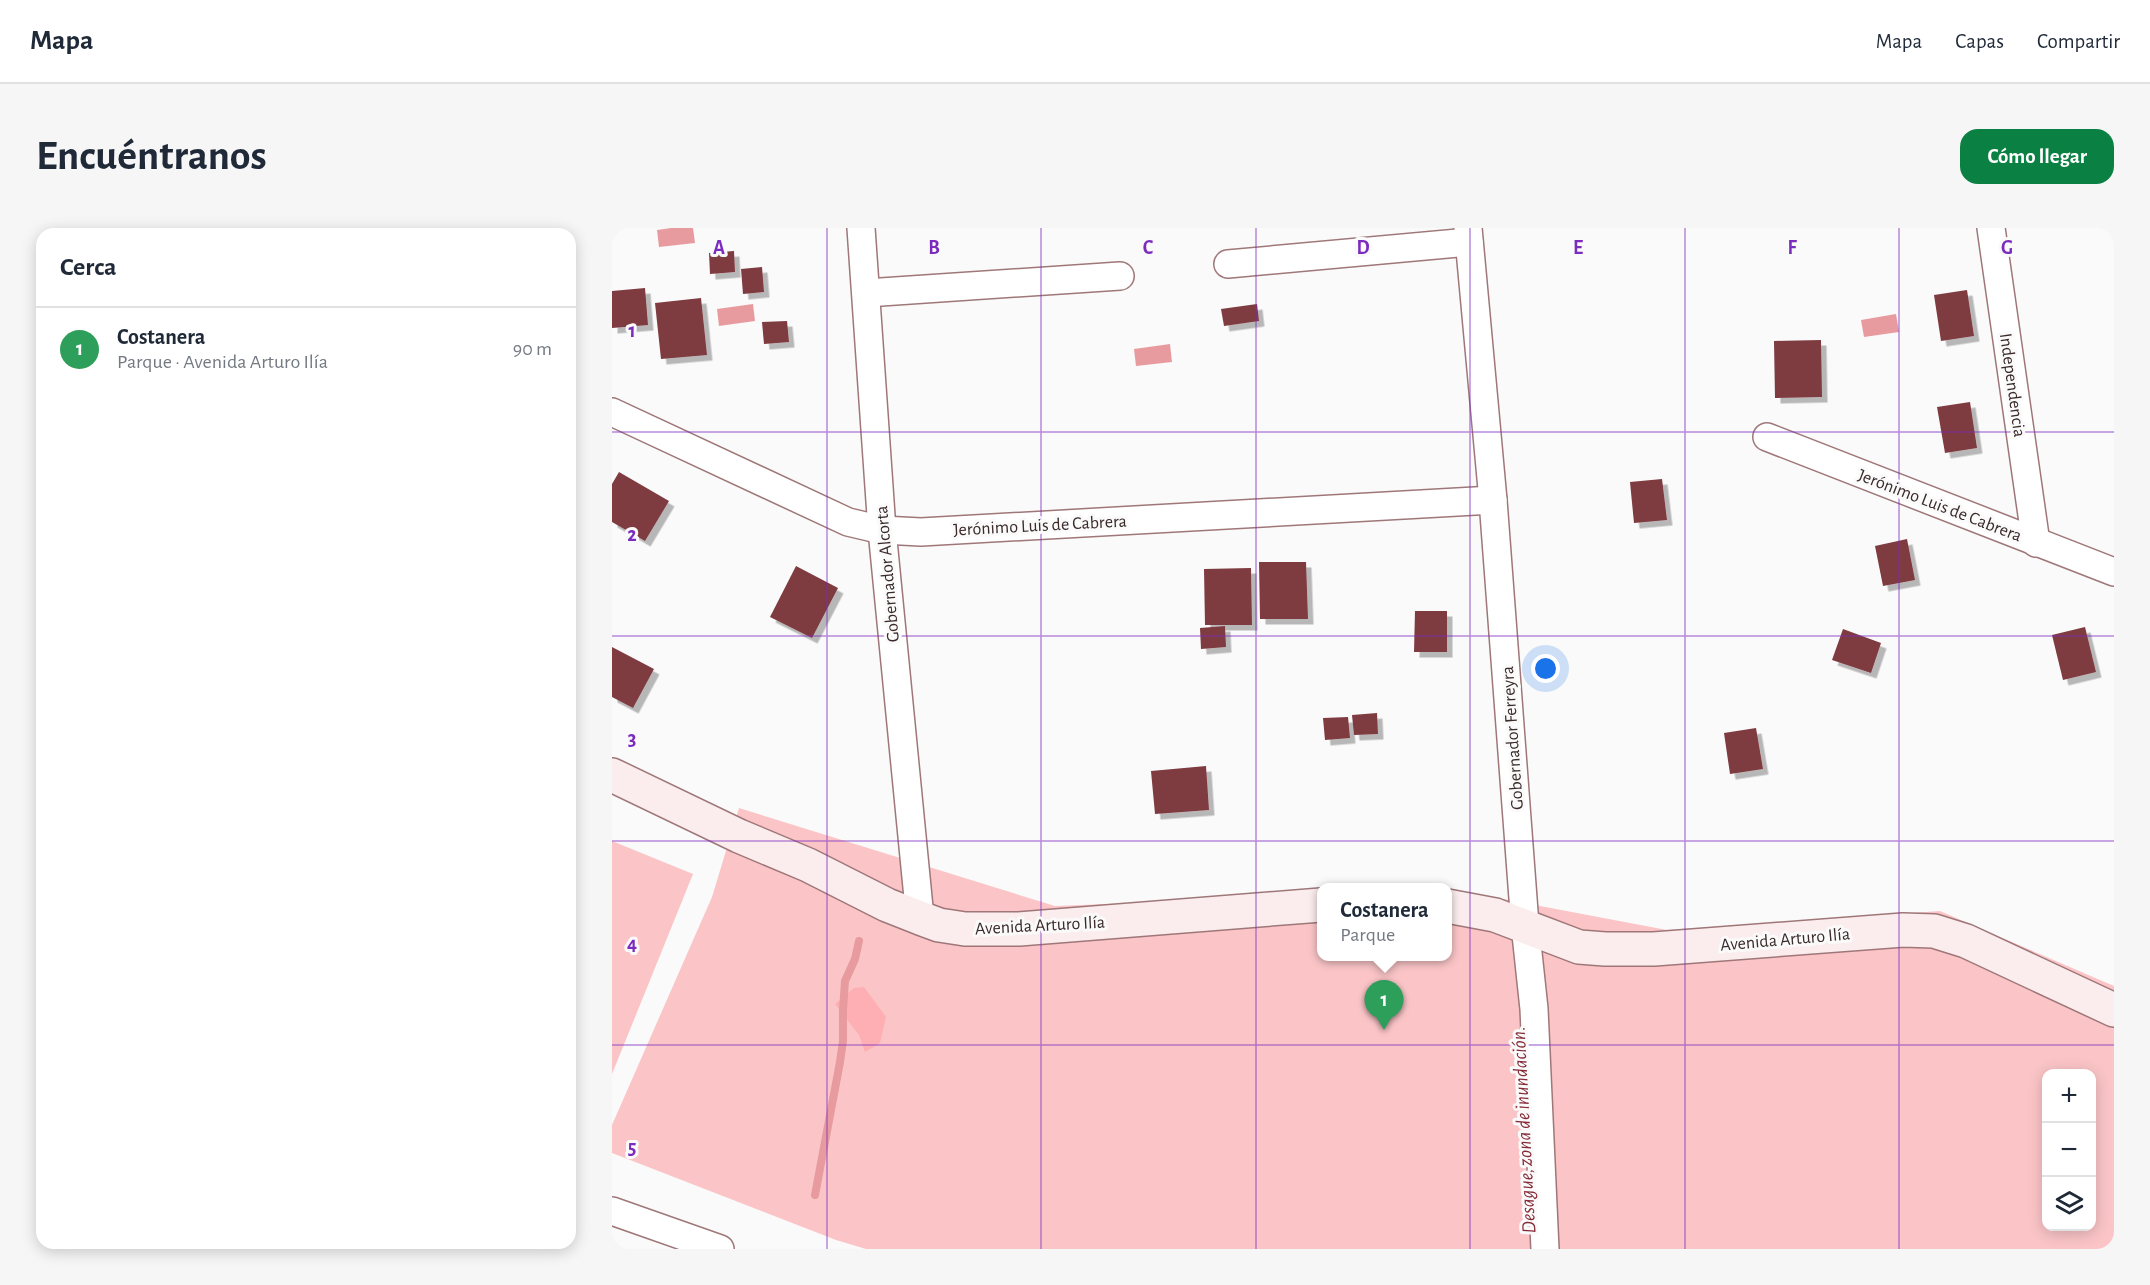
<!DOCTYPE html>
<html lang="es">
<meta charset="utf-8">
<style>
:root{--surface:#fff;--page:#f6f6f7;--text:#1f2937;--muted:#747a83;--line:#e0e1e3;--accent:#0b8043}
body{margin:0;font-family:"Alegreya Sans",sans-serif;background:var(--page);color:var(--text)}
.controls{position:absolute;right:18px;bottom:18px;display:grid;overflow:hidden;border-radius:12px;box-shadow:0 3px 15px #0003}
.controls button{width:54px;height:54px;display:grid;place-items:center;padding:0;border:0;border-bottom:2px solid var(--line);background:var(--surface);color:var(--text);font:30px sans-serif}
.you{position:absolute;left:934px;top:441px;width:21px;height:21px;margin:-15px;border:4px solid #fff;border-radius:50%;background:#1a73e8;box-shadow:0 0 0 9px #1a73e833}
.badge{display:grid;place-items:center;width:39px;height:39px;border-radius:50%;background:var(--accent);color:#fff;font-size:20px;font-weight:700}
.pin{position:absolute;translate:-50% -50px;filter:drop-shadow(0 2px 3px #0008)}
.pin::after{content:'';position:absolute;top:32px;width:21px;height:18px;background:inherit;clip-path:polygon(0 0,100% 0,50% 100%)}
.popup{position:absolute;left:705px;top:655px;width:135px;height:78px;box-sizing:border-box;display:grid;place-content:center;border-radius:12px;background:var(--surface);filter:drop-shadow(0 2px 4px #0005);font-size:20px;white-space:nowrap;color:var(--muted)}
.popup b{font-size:22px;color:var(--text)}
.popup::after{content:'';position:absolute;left:50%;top:100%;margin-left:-12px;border:12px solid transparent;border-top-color:var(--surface)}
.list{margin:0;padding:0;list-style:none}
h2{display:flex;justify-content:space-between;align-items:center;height:78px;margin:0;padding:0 24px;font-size:26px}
h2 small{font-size:20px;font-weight:400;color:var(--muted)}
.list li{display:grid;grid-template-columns:39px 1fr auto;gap:18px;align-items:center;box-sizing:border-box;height:84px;padding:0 24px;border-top:2px solid var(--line)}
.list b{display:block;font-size:22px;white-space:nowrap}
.list p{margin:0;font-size:20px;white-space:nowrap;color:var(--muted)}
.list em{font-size:20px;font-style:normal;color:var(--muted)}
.icon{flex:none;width:33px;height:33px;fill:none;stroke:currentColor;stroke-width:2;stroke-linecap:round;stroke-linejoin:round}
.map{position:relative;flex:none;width:1502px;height:1021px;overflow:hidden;border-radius:18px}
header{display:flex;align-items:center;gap:36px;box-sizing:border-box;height:84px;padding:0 30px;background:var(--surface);border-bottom:2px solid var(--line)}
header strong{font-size:28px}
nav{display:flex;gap:33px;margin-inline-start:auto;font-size:21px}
.intro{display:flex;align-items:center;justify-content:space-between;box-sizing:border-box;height:144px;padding:0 36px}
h1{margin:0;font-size:42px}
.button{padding:15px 27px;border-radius:18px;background:var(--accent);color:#fff;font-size:21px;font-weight:700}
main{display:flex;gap:36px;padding:0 36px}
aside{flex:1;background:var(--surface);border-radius:18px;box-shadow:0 3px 15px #0003}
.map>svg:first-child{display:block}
.green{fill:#fbc5c7;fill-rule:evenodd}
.forest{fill:#feafb3}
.water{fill:#e89b9f}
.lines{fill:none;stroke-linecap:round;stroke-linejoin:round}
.stream{stroke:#e89b9f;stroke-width:8}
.building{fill:#7e3b41;filter:url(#shadow)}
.street-casing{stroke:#9f7779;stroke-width:30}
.secondary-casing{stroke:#9f7779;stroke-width:36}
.street{stroke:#fff;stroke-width:27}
.secondary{stroke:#fbeded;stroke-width:33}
.grid{fill:none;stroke:#7b2cbf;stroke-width:1.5;stroke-opacity:0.55}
.labels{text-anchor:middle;stroke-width:6;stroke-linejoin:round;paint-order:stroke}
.street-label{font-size:18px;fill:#3a2a2a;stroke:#fafafa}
.water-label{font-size:20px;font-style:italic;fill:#852b37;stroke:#fafafa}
.grid-label{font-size:20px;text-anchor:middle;font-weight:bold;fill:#7b2cbf;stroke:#fafafa;stroke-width:6;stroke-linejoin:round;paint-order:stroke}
</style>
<header>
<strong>Mapa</strong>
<nav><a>Mapa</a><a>Capas</a><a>Compartir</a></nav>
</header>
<div class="intro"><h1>Encuéntranos</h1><a class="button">Cómo llegar</a></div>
<main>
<aside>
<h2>Cerca<small></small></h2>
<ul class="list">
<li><span class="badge" style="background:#2e9e5b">1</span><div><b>Costanera</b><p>Parque · Avenida Arturo Ilía</p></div><em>90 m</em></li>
</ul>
</aside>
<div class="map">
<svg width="1502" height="1021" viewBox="0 0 1502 1021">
<defs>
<filter id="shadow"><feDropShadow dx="5.5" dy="5.5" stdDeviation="0" flood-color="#0004"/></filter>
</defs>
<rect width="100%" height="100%" fill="#fafafa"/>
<g class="green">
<path d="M 127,580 L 443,678 L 709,668 L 709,728 L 835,728 L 835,668 L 886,670 L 1055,702 L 1328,683 L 1502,758 L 1502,1021 L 254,1021 L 224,1012 L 0,925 L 0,897 L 100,669 ZM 1434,846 L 1480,846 L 1480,998 L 1434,998 Z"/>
<path d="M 0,613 L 81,646 L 0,846 Z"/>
</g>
<path class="forest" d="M 252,759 L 274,789 L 268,815 L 253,824 L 247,807 L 223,776 L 242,760 Z"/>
<g class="water">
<path d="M 59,0 L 81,0 L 83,15 L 47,19 L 45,2 Z"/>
<path d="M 141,76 L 143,93 L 107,98 L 105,81 Z"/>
<path d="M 1284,86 L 1287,104 L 1252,109 L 1249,92 Z"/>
<path d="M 558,116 L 560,134 L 524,138 L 522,121 Z"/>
</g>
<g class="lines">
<path class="stream" d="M 203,967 L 228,834 L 231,813 L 231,782 L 233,753 L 243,731 L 247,713"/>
</g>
<g class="building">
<path d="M 122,23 L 123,44 L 98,46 L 97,25 Z"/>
<path d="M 150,39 L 152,64 L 131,66 L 129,41 Z"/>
<path d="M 33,60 L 36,97 L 0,100 L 0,63 Z"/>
<path d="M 1355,62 L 1362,108 L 1329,113 L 1322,67 Z"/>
<path d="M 89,70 L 95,127 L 49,131 L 43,75 Z"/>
<path d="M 645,76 L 647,93 L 612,98 L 609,81 Z"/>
<path d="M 175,93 L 177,114 L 152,116 L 150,94 Z"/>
<path d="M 1209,112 L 1210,169 L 1163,170 L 1162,113 Z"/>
<path d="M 1358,174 L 1365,220 L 1333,225 L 1325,179 Z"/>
<path d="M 7,244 L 57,273 L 33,313 L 0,294 L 0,256 Z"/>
<path d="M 1050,251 L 1055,292 L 1022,295 L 1018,254 Z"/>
<path d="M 1295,311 L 1303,352 L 1271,358 L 1263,318 Z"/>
<path d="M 647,334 L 694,334 L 696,391 L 648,391 Z"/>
<path d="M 184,338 L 226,360 L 200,410 L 158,389 Z"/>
<path d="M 639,340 L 640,397 L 593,397 L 592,341 Z"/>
<path d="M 803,383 L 835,383 L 835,424 L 802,424 Z"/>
<path d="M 613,398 L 614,419 L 589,421 L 588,400 Z"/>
<path d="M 1473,399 L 1484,444 L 1451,452 L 1440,407 Z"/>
<path d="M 1231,401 L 1269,415 L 1259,445 L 1220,432 Z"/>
<path d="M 0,419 L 42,441 L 21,480 L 0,469 Z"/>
<path d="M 765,485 L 766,506 L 742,507 L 740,487 Z"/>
<path d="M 736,489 L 738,510 L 713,512 L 711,490 Z"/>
<path d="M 1144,500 L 1151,541 L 1118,546 L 1112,505 Z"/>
<path d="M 594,538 L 597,582 L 543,586 L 539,543 Z"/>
</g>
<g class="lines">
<g class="street-casing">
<g id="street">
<path d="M 249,0 L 270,302 L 308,690"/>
<path d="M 856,0 L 881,272 L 913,697 L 922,781 L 933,1021"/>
<path d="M 1379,0 L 1424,315"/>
<path d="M 616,36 L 857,14"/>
<path d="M 254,65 L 508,48"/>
<path d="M 0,184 L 236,294 L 270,302 L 309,304 L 881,272"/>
<path d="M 1155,209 L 1502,344"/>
<path d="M 0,983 L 108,1021"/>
</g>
</g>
<g class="secondary-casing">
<g id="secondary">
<path d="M 0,547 L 127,608 L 196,637 L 275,677 L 308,690 L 327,697 L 353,701 L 407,701 L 709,677"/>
<path d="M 835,678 L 883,687 L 967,719 L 993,721 L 1042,721 L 1291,702 L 1322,703 L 1354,713 L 1502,782"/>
</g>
</g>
<use href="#street" class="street"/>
<use href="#secondary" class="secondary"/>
</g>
<path class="grid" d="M 215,0 L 215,1021M 429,0 L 429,1021M 644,0 L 644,1021M 858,0 L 858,1021M 1073,0 L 1073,1021M 1287,0 L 1287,1021M 0,204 L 1502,204M 0,408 L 1502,408M 0,613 L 1502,613M 0,817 L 1502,817"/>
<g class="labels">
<g class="street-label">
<text transform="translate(1401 157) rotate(82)" y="6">Independencia</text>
<text transform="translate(1328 277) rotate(21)" y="6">Jerónimo Luis de Cabrera</text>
<text transform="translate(428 297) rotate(-3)" y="6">Jerónimo Luis de Cabrera</text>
<text transform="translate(275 346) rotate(-95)" y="6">Gobernador Alcorta</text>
<text transform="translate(900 510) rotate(-94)" y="6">Gobernador Ferreyra</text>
<text transform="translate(428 697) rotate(-3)" y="6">Avenida Arturo Ilía</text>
<text transform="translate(1173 711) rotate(-5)" y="6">Avenida Arturo Ilía</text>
</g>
<g class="water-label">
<text transform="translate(911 902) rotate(-93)" y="7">Desague, zona de inundación.</text>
</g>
</g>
<g class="grid-label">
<text x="107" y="26">A</text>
<text x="322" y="26">B</text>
<text x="536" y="26">C</text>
<text x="751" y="26">D</text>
<text x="966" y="26">E</text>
<text x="1180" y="26">F</text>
<text x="1395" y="26">G</text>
<text x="20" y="109">1</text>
<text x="20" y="313">2</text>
<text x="20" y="517">3</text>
<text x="20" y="722">4</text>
<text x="20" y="926">5</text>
</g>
</svg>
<div class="controls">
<button>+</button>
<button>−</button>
<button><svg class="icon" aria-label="layers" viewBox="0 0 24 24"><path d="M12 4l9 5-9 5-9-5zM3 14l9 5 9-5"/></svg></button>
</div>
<div class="you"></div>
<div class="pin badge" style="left:772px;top:802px;background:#2e9e5b">1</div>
<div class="popup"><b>Costanera</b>Parque</div>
</div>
</main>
